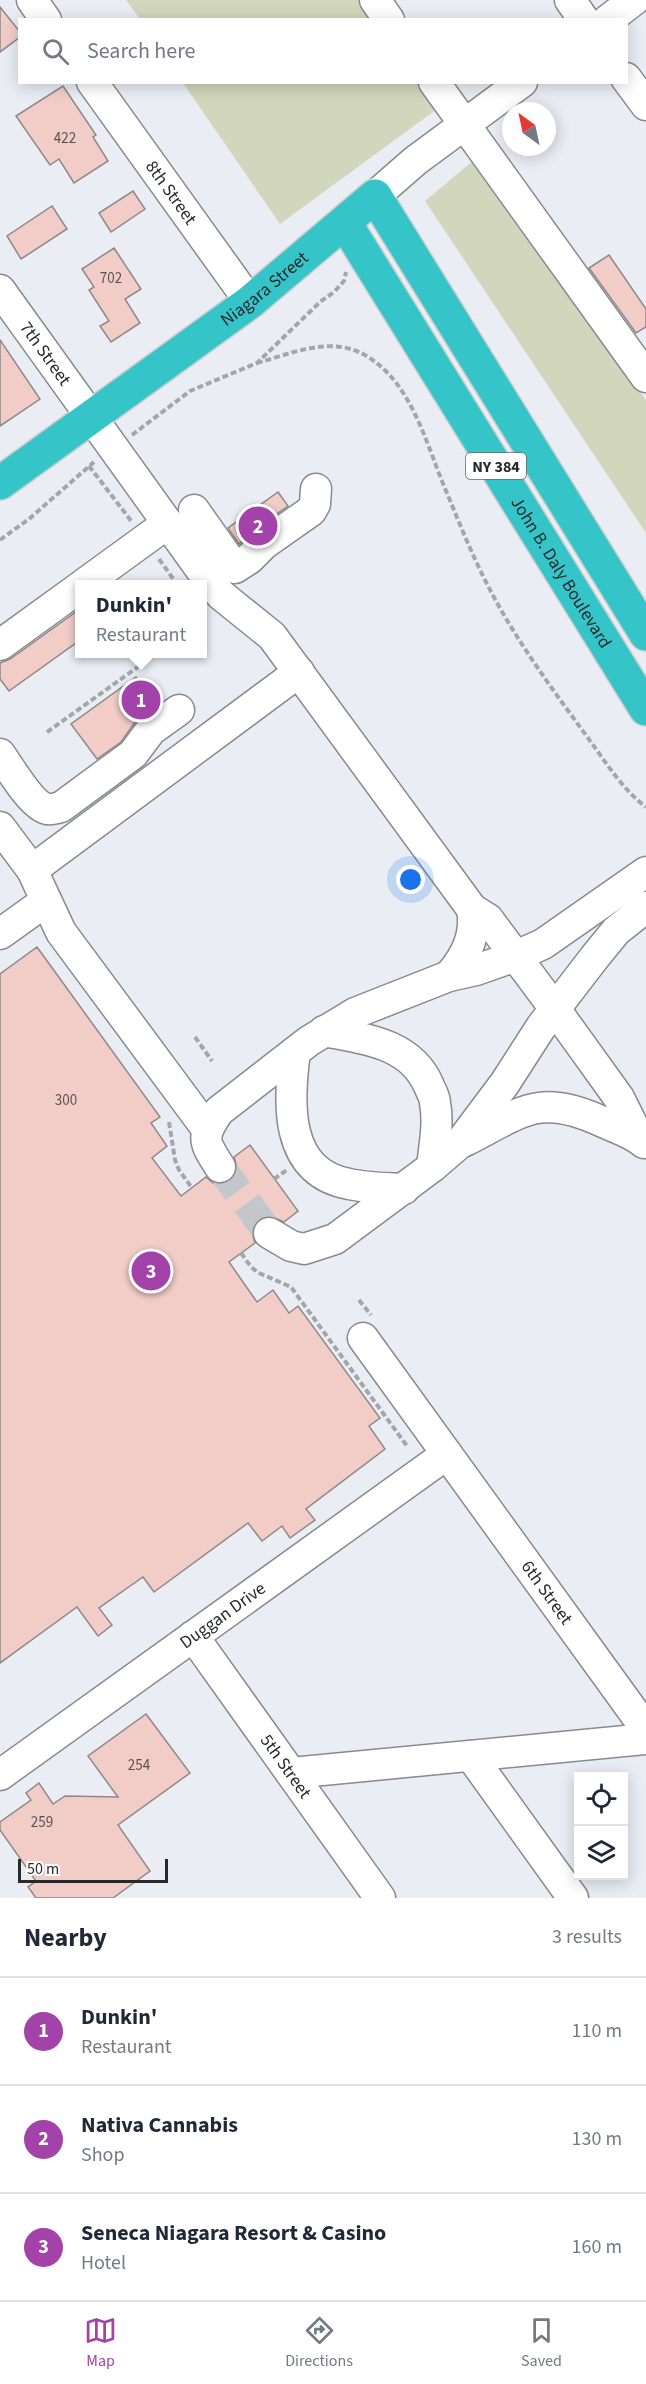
<!DOCTYPE html>
<style>
:root{--surface:#fff;--page:#f6f6f7;--text:#1f2937;--muted:#747a83;--line:#e0e1e3;--accent:#a342a9}
body{margin:0;font-family:"Source Sans 3",sans-serif;background:var(--page);color:var(--text)}
.controls{position:absolute;right:18px;bottom:18px;display:grid;overflow:hidden;border-radius:0px;box-shadow:0 3px 15px #0003}
.controls button{width:54px;height:54px;display:grid;place-items:center;padding:0;border:0;border-bottom:2px solid var(--line);background:var(--surface);color:var(--text);font:30px sans-serif}
.compass{position:absolute;left:502px;top:102px;width:54px;height:54px;border-radius:50%;background:var(--surface);box-shadow:0 3px 15px #0003;rotate:327deg}
.scale{position:absolute;left:18px;bottom:15px;width:150px;box-sizing:border-box;padding-left:6px;border:3px solid #27292b;border-top:0;font-size:16px;line-height:21px;white-space:nowrap;color:#27292b;-webkit-text-stroke:4px #fff;paint-order:stroke}
.you{position:absolute;left:411px;top:880px;width:21px;height:21px;margin:-15px;border:4px solid #fff;border-radius:50%;background:#1a73e8;box-shadow:0 0 0 9px #1a73e833}
.badge{display:grid;place-items:center;width:39px;height:39px;border-radius:50%;background:var(--accent);color:#fff;font-size:20px;font-weight:700}
.pin{position:absolute;translate:-50% -50%;border:3px solid #fff;box-shadow:0 2px 6px #0006}
.popup{position:absolute;left:75px;top:580px;width:132px;height:78px;box-sizing:border-box;display:grid;place-content:center;border-radius:0px;background:var(--surface);filter:drop-shadow(0 2px 4px #0005);font-size:20px;white-space:nowrap;color:var(--muted)}
.popup b{font-size:22px;color:var(--text)}
.popup::after{content:'';position:absolute;left:50%;top:100%;margin-left:-12px;border:12px solid transparent;border-top-color:var(--surface)}
.list{margin:0;padding:0;list-style:none}
h2{display:flex;justify-content:space-between;align-items:center;height:78px;margin:0;padding:0 24px;font-size:26px}
h2 small{font-size:20px;font-weight:400;color:var(--muted)}
.list li{display:grid;grid-template-columns:39px 1fr auto;gap:18px;align-items:center;box-sizing:border-box;height:108px;padding:0 24px;border-top:2px solid var(--line)}
.list b{display:block;font-size:22px;white-space:nowrap}
.list p{margin:0;font-size:20px;white-space:nowrap;color:var(--muted)}
.list em{font-size:20px;font-style:normal;color:var(--muted)}
.icon{flex:none;width:33px;height:33px;fill:none;stroke:currentColor;stroke-width:2;stroke-linecap:round;stroke-linejoin:round}
.map{position:relative;flex:none;width:646px;height:1898px;overflow:hidden}
.search{position:absolute;background:var(--surface);box-shadow:0 3px 15px #0003;left:18px;right:18px;top:18px;height:66px;display:flex;align-items:center;gap:15px;box-sizing:border-box;padding:0 21px;border-radius:0px;color:var(--muted);font-size:22px}
.sheet{height:402px;background:var(--surface)}
nav{display:flex;justify-content:space-around;align-items:center;box-sizing:border-box;height:84px;border-top:2px solid var(--line);background:var(--surface);font-size:16px;color:var(--muted)}
nav a{display:grid;justify-items:center;gap:3px}
nav .on{color:var(--accent)}
.map>svg:first-child{display:block}
.green{fill:#d2d6bc}
.building{fill:#f2cdc8;stroke:#8f8887;stroke-width:1.5}
.lines{fill:none;stroke-linecap:round;stroke-linejoin:round}
.minor-tunnel{stroke:#c3c7cc;stroke-width:30;stroke-dasharray:30 15;stroke-linecap:butt}
.minor-casing{stroke:#878b90;stroke-width:33}
.highway-casing{stroke:#cbcccc;stroke-width:36}
.path{stroke:#a3a6ab;stroke-width:4;stroke-dasharray:6 3;stroke-linecap:butt}
.minor{stroke:#fff;stroke-width:30}
.highway{stroke:#35c5c9;stroke-width:33}
.labels{text-anchor:middle;stroke-width:5;stroke-linejoin:round;paint-order:stroke}
.number-label{font-size:15px;fill:#5a5252}
.shield{fill:#fff;stroke:#68696b;stroke-width:1.5}
.shield-label{font-size:16px;font-weight:bold;fill:#27292b}
.street-label{font-size:18px;fill:#27292b;stroke:#fff}
</style>
<div class="map">
<svg width="646" height="1898" viewBox="0 0 646 1898">
<rect width="100%" height="100%" fill="#eaeef4"/>
<g class="green">
<path d="M 126,0 L 359,0 L 373,19 L 140,19 Z"/>
<path d="M 183,83 L 418,83 L 437,109 L 280,224 Z"/>
<path d="M 474,160 L 646,400 L 646,533 L 425,201 Z"/>
</g>
<g class="building">
<path d="M 0,7 L 20,32 L 20,37 L 0,52 Z"/>
<path d="M 63,86 L 96,135 L 93,137 L 108,161 L 74,183 L 59,159 L 50,165 L 16,116 Z"/>
<path d="M 133,191 L 145,209 L 111,232 L 99,213 Z"/>
<path d="M 52,206 L 67,229 L 21,259 L 7,236 Z"/>
<path d="M 114,248 L 141,289 L 125,299 L 140,323 L 111,342 L 100,326 L 109,321 L 89,290 L 94,287 L 82,269 Z"/>
<path d="M 609,255 L 646,309 L 646,327 L 636,333 L 589,268 Z"/>
<path d="M 0,340 L 40,399 L 0,426 Z"/>
<path d="M 278,492 L 288,506 L 254,530 L 239,544 L 228,528 Z"/>
<path d="M 80,609 L 80,640 L 9,691 L 0,679 L 0,663 L 10,659 Z"/>
<path d="M 136,677 L 157,705 L 137,719 L 121,742 L 97,759 L 71,724 Z"/>
<path d="M 37,947 L 160,1117 L 151,1123 L 167,1146 L 152,1158 L 181,1196 L 206,1177 L 213,1183 L 220,1184 L 230,1181 L 235,1175 L 237,1167 L 234,1157 L 250,1145 L 298,1211 L 284,1222 L 270,1216 L 260,1218 L 255,1224 L 252,1232 L 255,1243 L 229,1262 L 257,1302 L 273,1290 L 289,1313 L 298,1306 L 380,1418 L 369,1426 L 385,1449 L 306,1509 L 315,1520 L 290,1538 L 282,1526 L 262,1541 L 248,1523 L 154,1592 L 143,1577 L 99,1608 L 112,1625 L 98,1636 L 77,1607 L 0,1663 L 0,974 Z"/>
<path d="M 146,1714 L 190,1773 L 118,1825 L 150,1871 L 113,1898 L 36,1898 L 28,1887 L 36,1881 L 0,1830 L 0,1822 L 31,1800 L 26,1793 L 39,1783 L 53,1804 L 65,1796 L 118,1797 L 88,1756 Z"/>
</g>
<g class="lines">
<path class="minor-tunnel" d="M 220,1167 L 269,1233"/>
<g class="minor-casing">
<g id="minor">
<path d="M 32,0 L 46,20"/>
<path d="M 375,0 L 389,20"/>
<path d="M 570,0 L 584,20"/>
<path d="M 608,20 L 634,0"/>
<path d="M 626,78 L 646,105"/>
<path id="s1" d="M 92,82 L 250,302"/>
<path d="M 434,82 L 646,377"/>
<path d="M 375,196 L 415,161 L 522,82"/>
<path id="s2" d="M 0,290 L 207,578 L 221,595 L 272,636 L 472,909 L 488,919 L 555,1009 L 619,1098 L 639,1138"/>
<path d="M 194,510 L 235,568 L 249,559 L 264,544 L 311,511 L 315,504 L 316,489"/>
<path d="M 84,584 L 168,523"/>
<path d="M 0,645 L 80,587"/>
<path d="M 0,754 C 10,768 31,805 47,809 C 52,810 56,808 61,807 L 133,754 L 151,730 L 179,710"/>
<path d="M 0,827 L 32,870 L 61,932 L 207,1129"/>
<path d="M 32,870 L 299,672"/>
<path d="M 0,934 L 46,901"/>
<path d="M 449,976 C 466,957 477,935 472,909"/>
<path d="M 324,1031 C 365,1039 411,1043 429,1086 C 431,1091 435,1097 435,1103 C 439,1124 434,1147 432,1167"/>
<path d="M 295,1052 C 288,1102 284,1172 349,1184 C 367,1188 386,1188 404,1189"/>
<path d="M 465,1141 C 522,1112 539,1092 603,1122 C 616,1128 633,1133 644,1143"/>
<path d="M 220,1167 C 203,1141 201,1137 219,1111 L 309,1041 L 355,1013 L 449,976 L 476,970 L 516,956 L 543,944 L 646,872"/>
<path d="M 269,1233 L 291,1246 L 304,1249 L 335,1239 L 432,1167 L 460,1143 L 505,1083 L 541,1027 L 594,958 L 616,931 L 646,907"/>
<path id="s3" d="M 363,1338 L 646,1729"/>
<path id="s4" d="M 193,1636 L 380,1898"/>
<path d="M 471,1756 L 573,1898"/>
<path d="M 291,1773 L 646,1739"/>
<path id="s5" d="M 0,1775 L 447,1454"/>
</g>
</g>
<g class="highway-casing">
<g id="highway">
<path id="s6" d="M 345,223 L 646,709"/>
<path id="s7" d="M 0,483 L 250,302 L 375,196 L 646,634"/>
</g>
</g>
<g class="path">
<path d="M 257,363 C 290,354 329,336 363,354 C 410,379 425,440 444,486 C 457,517 469,548 484,578 C 512,635 550,686 588,738 C 605,761 622,789 646,807"/>
<path d="M 132,435 L 190,391 L 257,363 L 320,302 L 334,292 L 344,281 L 346,272"/>
<path d="M 89,466 L 132,522"/>
<path d="M 0,540 L 29,519 L 94,462"/>
<path d="M 159,559 L 177,584"/>
<path d="M 202,619 L 203,620"/>
<path d="M 47,732 L 156,654"/>
<path d="M 195,1037 L 212,1061"/>
<path d="M 169,1122 L 175,1160 L 179,1170 L 192,1188"/>
<path d="M 274,1179 L 288,1169"/>
<path d="M 241,1253 L 251,1267 L 259,1273 L 291,1287 L 407,1446"/>
<path d="M 359,1300 L 371,1315"/>
</g>
<use href="#minor" class="minor"/>
<use href="#highway" class="highway"/>
</g>
<g class="labels">
<g class="number-label">
<text x="65" y="143">422</text>
<text x="111" y="283">702</text>
<text x="66" y="1105">300</text>
<text x="139" y="1770">254</text>
<text x="42" y="1827">259</text>
</g>
<rect class="shield" x="466" y="453" width="60" height="26" rx="4.5"/>
<g class="shield-label">
<text x="496" y="472">NY 384</text>
</g>
<g class="street-label">
<text dy="6" stroke="none"><textPath href="#s1" startOffset="136">8th Street</textPath></text>
<text dy="6" stroke="none"><textPath href="#s7" startOffset="328">Niagara Street</textPath></text>
<text dy="6" stroke="none"><textPath href="#s2" startOffset="78">7th Street</textPath></text>
<text dy="6" stroke="none"><textPath href="#s6" startOffset="411">John B. Daly Boulevard</textPath></text>
<text dy="6" stroke="none"><textPath href="#s3" startOffset="314">6th Street</textPath></text>
<text dy="6" stroke="none"><textPath href="#s5" startOffset="274">Duggan Drive</textPath></text>
<text dy="6" stroke="none"><textPath href="#s4" startOffset="160">5th Street</textPath></text>
</g>
</g>
</svg>
<div class="controls">
<button><svg class="icon" aria-label="locate" viewBox="0 0 24 24"><circle cx="12" cy="12" r="6"/><path d="M12 2v4M12 18v4M2 12h4M18 12h4"/></svg></button>
<button><svg class="icon" aria-label="layers" viewBox="0 0 24 24"><path d="M12 4l9 5-9 5-9-5zM3 14l9 5 9-5"/></svg></button>
</div>
<svg class="compass" viewBox="-18 -18 36 36"><path d="M0-13l5 13h-10z" fill="#e53935"/><path d="M0 13l5-13h-10z" fill="#747a83"/></svg>
<div class="scale">50 m</div>
<div class="you"></div>
<div class="pin badge" style="left:141px;top:700px">1</div>
<div class="popup"><b>Dunkin'</b>Restaurant</div>
<div class="pin badge" style="left:258px;top:526px">2</div>
<div class="pin badge" style="left:151px;top:1271px">3</div>
<div class="search"><svg class="icon" aria-label="search" viewBox="0 0 24 24"><circle cx="10" cy="10" r="6"/><path d="M15 15l6 6"/></svg>Search here</div>
</div>
<section class="sheet">
<h2>Nearby<small>3 results</small></h2>
<ul class="list">
<li><span class="badge">1</span><div><b>Dunkin'</b><p>Restaurant</p></div><em>110 m</em></li>
<li><span class="badge">2</span><div><b>Nativa Cannabis</b><p>Shop</p></div><em>130 m</em></li>
<li><span class="badge">3</span><div><b>Seneca Niagara Resort &amp; Casino</b><p>Hotel</p></div><em>160 m</em></li>
</ul>
</section>
<nav>
<a class="on"><svg class="icon" aria-label="map" viewBox="0 0 24 24"><path d="M3 6l6-2 6 2 6-2v14l-6 2-6-2-6 2zM9 4v14M15 6v14"/></svg>Map</a>
<a><svg class="icon" aria-label="directions" viewBox="0 0 24 24"><path d="M12 3l9 9-9 9-9-9zM9 14v-3h6M13 9l2 2-2 2"/></svg>Directions</a>
<a><svg class="icon" aria-label="saved" viewBox="0 0 24 24"><path d="M7 4h10v16l-5-4-5 4z"/></svg>Saved</a>
</nav>
